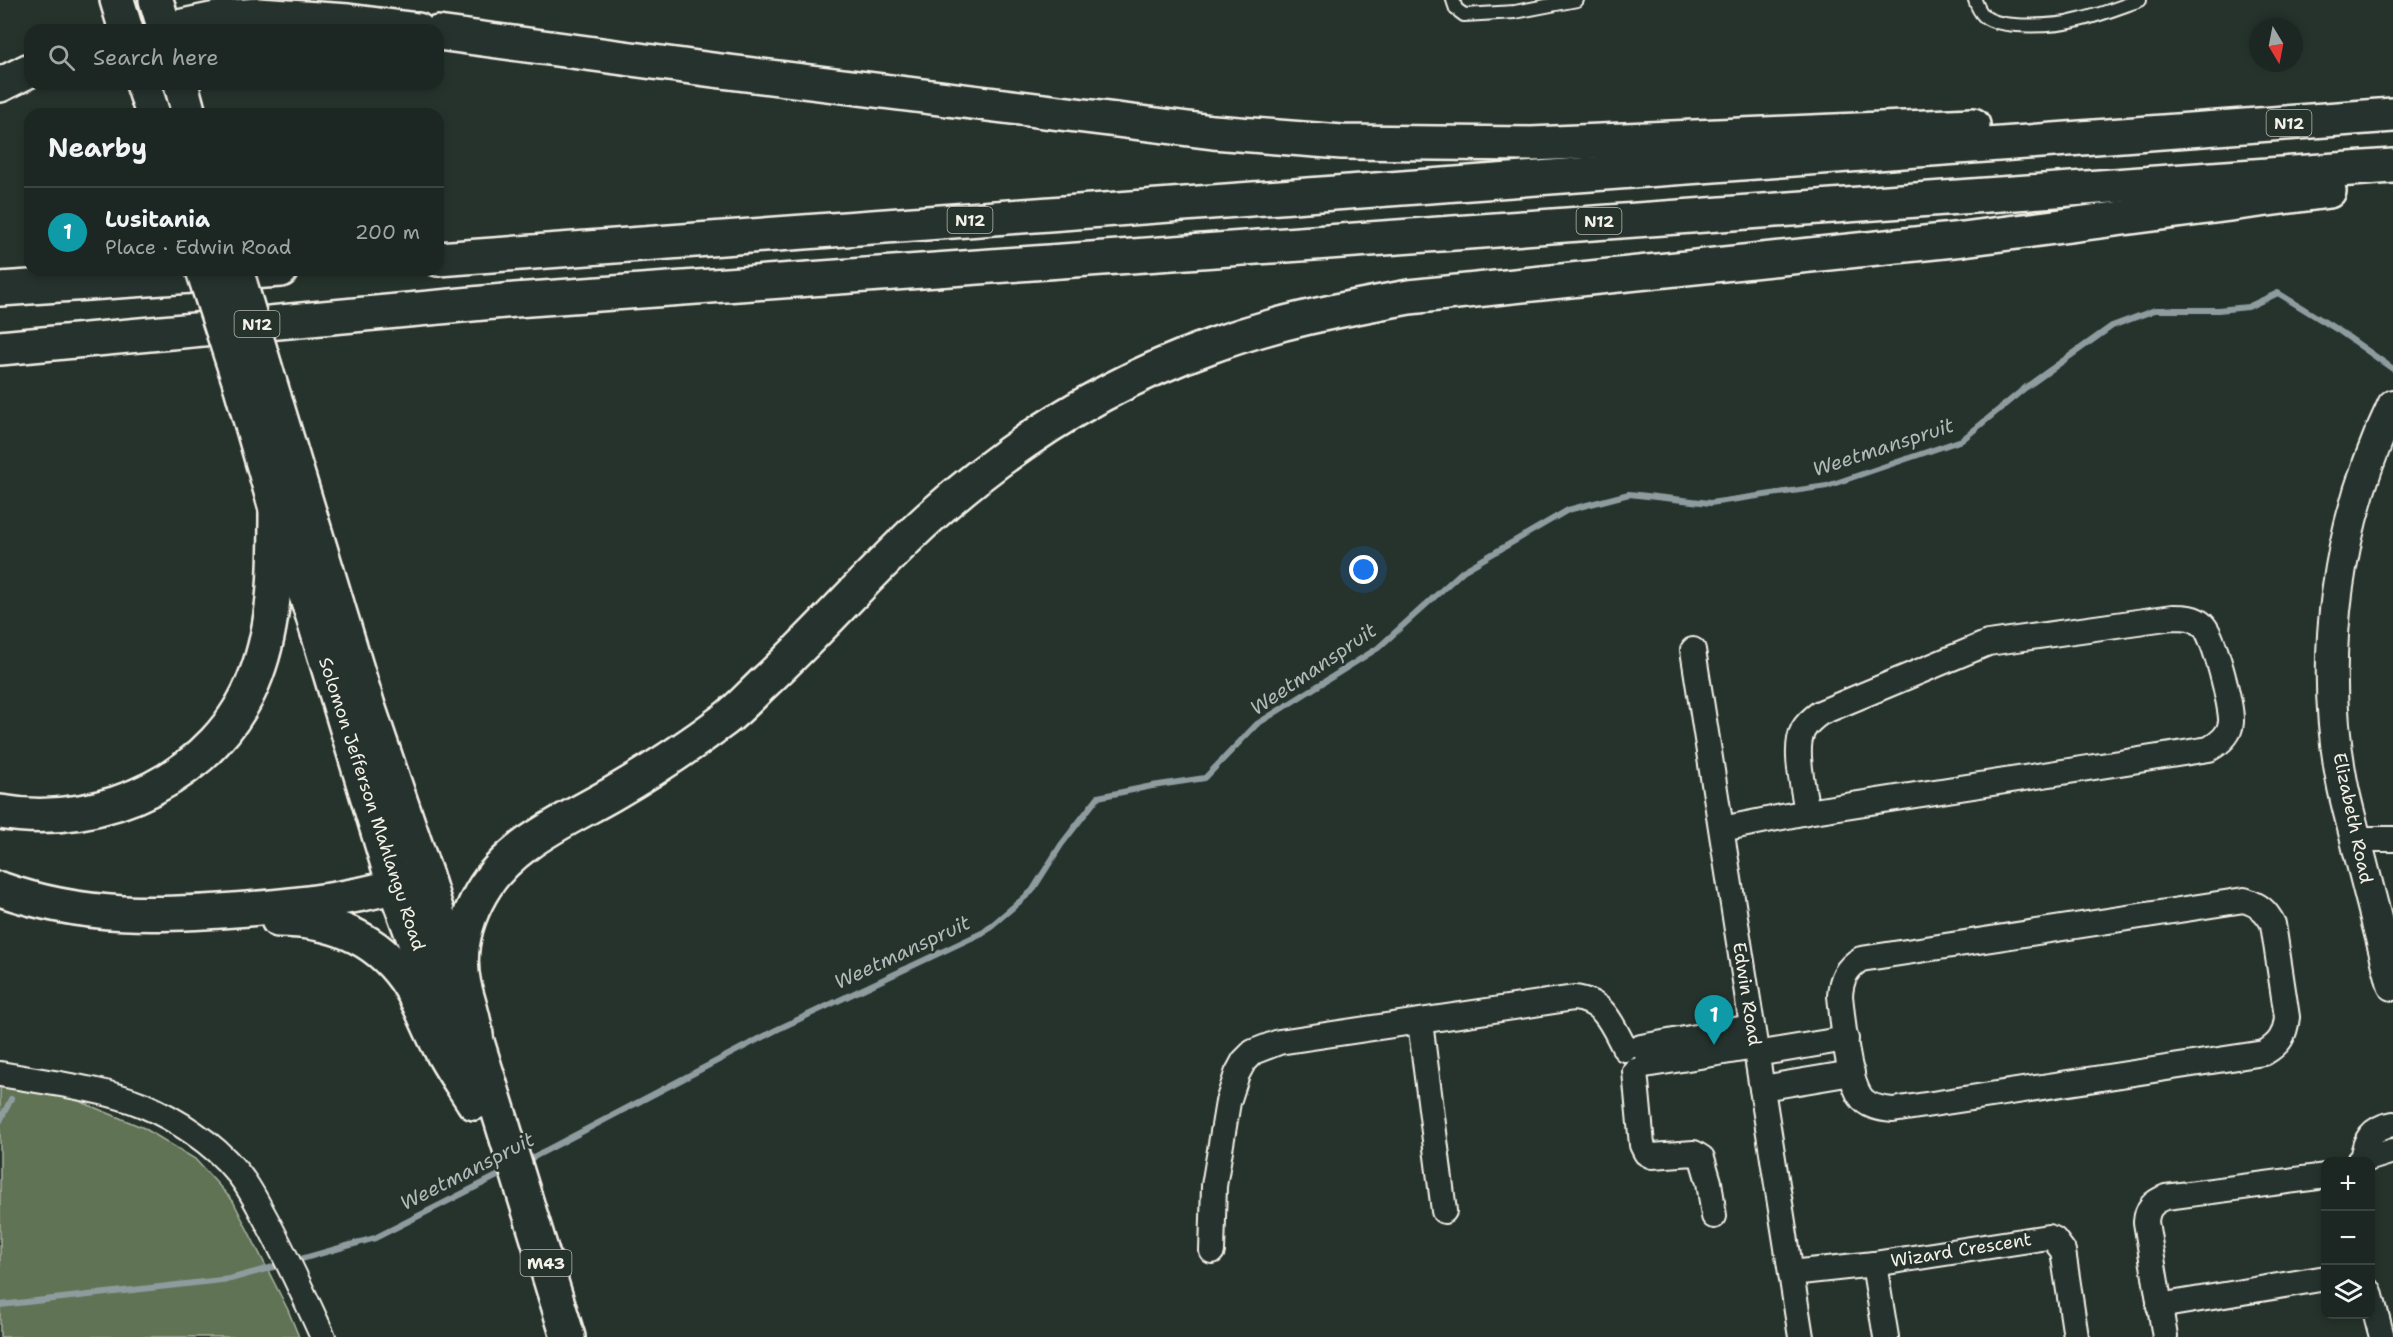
<!DOCTYPE html>
<meta charset="utf-8">
<style>
:root{--surface:#1c2622;--page:#252e2a;--text:#f1f3f6;--muted:#a0a5a5;--line:#3a4340;--accent:#8bbbb9}
body{margin:0;font-family:"Shantell Sans",sans-serif;background:var(--page);color:var(--text)}
.controls{position:absolute;right:18px;bottom:18px;display:grid;overflow:hidden;border-radius:12px;box-shadow:0 3px 9px #0003}
.controls button{width:54px;height:54px;display:grid;place-items:center;padding:0;border:0;border-bottom:2px solid var(--line);background:var(--surface);color:var(--text);font:30px sans-serif}
.compass{position:absolute;left:2249px;top:18px;width:54px;height:54px;border-radius:50%;background:var(--surface);box-shadow:0 3px 9px #0003;rotate:170deg}
.you{position:absolute;left:1364px;top:570px;width:21px;height:21px;margin:-15px;border:4px solid #fff;border-radius:50%;background:#1a73e8;box-shadow:0 0 0 9px #1a73e833}
.badge{display:grid;place-items:center;width:39px;height:39px;border-radius:50%;background:var(--accent);color:#fff;font-size:20px;font-weight:700}
.pin{position:absolute;translate:-50% -50px;filter:drop-shadow(0 2px 3px #0008)}
.pin::after{content:'';position:absolute;top:32px;width:21px;height:18px;background:inherit;clip-path:polygon(0 0,100% 0,50% 100%)}
.list{margin:0;padding:0;list-style:none}
h2{display:flex;justify-content:space-between;align-items:center;height:78px;margin:0;padding:0 24px;font-size:26px}
h2 small{font-size:20px;font-weight:400;color:var(--muted)}
.list li{display:grid;grid-template-columns:39px 1fr auto;gap:18px;align-items:center;box-sizing:border-box;height:90px;padding:0 24px;border-top:2px solid var(--line)}
.list b{display:block;font-size:22px;white-space:nowrap}
.list p{margin:0;font-size:20px;white-space:nowrap;color:var(--muted)}
.list em{font-size:20px;font-style:normal;color:var(--muted)}
.icon{flex:none;width:33px;height:33px;fill:none;stroke:currentColor;stroke-width:2;stroke-linecap:round;stroke-linejoin:round}
.map{position:relative;flex:none;width:2393px;height:1337px;overflow:hidden}
.search{position:absolute;background:var(--surface);box-shadow:0 3px 9px #0003;left:24px;top:24px;width:420px;height:66px;display:flex;align-items:center;gap:15px;box-sizing:border-box;padding:0 21px;border-radius:18px;color:var(--muted);font-size:22px}
.panel{position:absolute;background:var(--surface);box-shadow:0 3px 9px #0003;left:24px;top:108px;width:420px;height:168px;border-radius:18px}
.map>svg:first-child{display:block}
.green{fill:#617355;stroke:#aab29e;stroke-width:1.5}
.lines{fill:none;stroke-linecap:round;stroke-linejoin:round}
.stream{stroke:#8f9c9f;stroke-width:6}
.service-casing{stroke:#f4f1e8;stroke-width:16}
.minor-casing{stroke:#f4f1e8;stroke-width:28}
.tertiary-casing{stroke:#f4f1e8;stroke-width:34}
.primary-casing{stroke:#f4f1e8;stroke-width:38}
.motorway-casing{stroke:#f4f1e8;stroke-width:38}
.service{stroke:#26332d;stroke-width:12}
.minor{stroke:#26332d;stroke-width:24}
.tertiary{stroke:#26332d;stroke-width:30}
.primary{stroke:#26332d;stroke-width:33}
.motorway{stroke:#26332d;stroke-width:33}
.primary-bridge-casing{stroke:#f4f1e8;stroke-width:38;stroke-linecap:butt}
.primary-bridge{stroke:#26332d;stroke-width:33}
.labels{text-anchor:middle;stroke-width:5;stroke-linejoin:round;paint-order:stroke}
.shield{fill:#26332d;stroke:#b6b8b0;stroke-width:1.5}
.shield-label{font-size:16px;font-weight:bold;fill:#f4f1e8}
.street-label{font-size:18px;fill:#f4f1e8;stroke:#26332d}
.water-label{font-size:20px;font-style:italic;fill:#b0b9b8;stroke:#26332d}
</style>
<div class="map">
<svg width="2393" height="1337" viewBox="0 0 2393 1337">
<rect width="100%" height="100%" fill="#26332d"/>
<filter id="ink" filterUnits="userSpaceOnUse"><feTurbulence type="fractalNoise" baseFrequency=".0167" numOctaves="2"/><feDisplacementMap in="SourceGraphic" scale="12" xChannelSelector="R" yChannelSelector="G"/><feConvolveMatrix kernelMatrix="1 2 1 2 8 2 1 2 1" color-interpolation-filters="sRGB"/></filter>
<g filter="url(#ink)">
<path class="green" d="M 0,1085 L 67,1096 L 144,1128 L 195,1159 L 233,1201 L 288,1310 L 299,1337 L 0,1337 Z"/>
<g class="lines">
<g class="stream">
<path d="M 0,1121 L 11,1099"/>
<path d="M 524,1162 L 776,1030 L 984,932 L 1032,891 L 1061,845 L 1098,797 L 1152,786 L 1205,778 L 1257,724 L 1378,648 L 1463,571 L 1568,510 L 1629,494 L 1710,503 L 1827,486 L 1962,440 L 2025,388 L 2112,326 L 2155,310 L 2218,310 L 2248,307 L 2278,293 L 2341,332 L 2393,369"/>
<path d="M 294,1261 L 375,1238 L 507,1171"/>
<path d="M 0,1305 L 230,1279 L 284,1264"/>
</g>
<g class="service-casing">
<g id="service">
<path d="M 1453,0 L 1456,9 L 1464,15 L 1515,12 L 1577,0"/>
<path d="M 1975,0 C 1977,6 1980,12 1984,16 C 2000,30 2059,26 2079,20 C 2100,15 2120,7 2140,0"/>
</g>
</g>
<g class="minor-casing">
<g id="minor">
<path d="M 1693,650 L 1801,1337"/>
<path d="M 1722,829 L 1807,812 L 2209,749 C 2220,743 2230,735 2231,722 C 2232,707 2214,634 2203,625 C 2195,617 2184,617 2173,617 L 1988,643 L 1820,713 C 1813,718 1807,723 1803,730 C 1793,749 1804,791 1807,812"/>
<path d="M 2356,839 L 2393,839"/>
<path d="M 2244,900 C 2259,905 2266,910 2273,924 L 2287,1017 C 2285,1035 2280,1044 2264,1053 L 1893,1110 C 1881,1109 1867,1107 1860,1096 C 1847,1075 1843,1022 1840,996 C 1841,979 1846,968 1861,959 Z"/>
<path d="M 1420,1022 L 1444,1211"/>
<path d="M 1641,1047 L 1751,1027"/>
<path d="M 1756,1054 L 1846,1039"/>
<path d="M 1645,1065 L 1755,1047"/>
<path d="M 1635,1071 L 1642,1145 L 1646,1153 L 1652,1156 L 1694,1153 L 1702,1158 L 1709,1182 L 1714,1216"/>
<path d="M 0,1074 C 44,1082 102,1088 143,1105 C 176,1119 213,1143 236,1171 C 247,1183 255,1199 263,1214 C 285,1254 304,1295 323,1337"/>
<path d="M 1762,1088 L 1852,1073"/>
<path d="M 2362,1160 C 2365,1139 2371,1128 2393,1124"/>
<path d="M 2358,1162 L 2393,1151"/>
<path d="M 1212,1251 L 1214,1186 L 1228,1102 L 1237,1074 L 1244,1061 L 1253,1052 L 1279,1042 L 1574,998 C 1605,1001 1612,1025 1625,1049"/>
<path d="M 1874,1264 L 1886,1337"/>
<path d="M 1791,1273 L 1874,1264 L 2048,1237 L 2054,1239 L 2063,1251 L 2076,1337"/>
<path d="M 2370,1292 L 2382,1337"/>
<path d="M 2159,1306 L 2326,1278"/>
<path d="M 2165,1337 L 2146,1222 C 2147,1208 2153,1202 2166,1197 L 2326,1176"/>
</g>
</g>
<g class="tertiary-casing">
<path id="tertiary" d="M 2393,405 C 2337,521 2318,656 2342,782 C 2346,804 2353,826 2358,848 C 2370,894 2381,939 2393,985"/>
</g>
<g class="primary-casing">
<g id="primary">
<path d="M 117,0 L 126,30"/>
<path d="M 156,0 L 165,30"/>
<path d="M 143,84 L 153,114"/>
<path d="M 181,84 L 189,114"/>
<path d="M 269,380 L 368,706 L 426,876 L 568,1337"/>
<path d="M 240,384 L 276,509 L 311,610 L 395,888 L 455,1050"/>
</g>
</g>
<g class="motorway-casing">
<g id="motorway">
<path d="M 164,30 L 221,18 L 258,15 L 348,21 L 418,30"/>
<path d="M 438,33 L 713,70 L 1213,132 L 1342,142 L 1531,144 L 1973,125"/>
<path d="M 0,85 L 30,70"/>
<path d="M 438,259 L 2393,115"/>
<path d="M 0,289 L 281,270"/>
<path d="M 0,348 L 515,300 L 2393,166"/>
<path d="M 0,812 C 103,830 219,776 256,675 C 276,623 276,564 276,509"/>
<path d="M 0,889 C 84,919 161,916 248,909 C 308,904 370,897 426,876"/>
<path d="M 278,920 C 329,920 374,935 405,979 C 419,999 427,1023 438,1044 C 448,1065 462,1084 474,1103"/>
<path d="M 476,1035 C 474,1017 468,1002 464,985 C 457,953 465,921 481,893 C 509,844 565,821 612,794 C 650,772 688,747 724,720 C 739,709 752,694 766,681 C 822,629 872,570 929,518 C 1011,444 1107,383 1211,346 C 1275,322 1343,309 1409,297 L 1963,239 L 2329,191"/>
</g>
</g>
<use href="#service" class="service"/>
<use href="#minor" class="minor"/>
<use href="#tertiary" class="tertiary"/>
<use href="#primary" class="primary"/>
<use href="#motorway" class="motorway"/>
<g class="primary-bridge-casing">
<g id="primary-bridge">
<path d="M 203,270 L 240,384"/>
<path d="M 236,270 L 269,380"/>
</g>
</g>
<use href="#primary-bridge" class="primary-bridge"/>
</g>
</g>
<g class="labels">
<g class="shield">
<rect x="2266.5" y="110" width="45" height="26" rx="4.5"/>
<rect x="947.5" y="207" width="45" height="26" rx="4.5"/>
<rect x="1576.5" y="208" width="45" height="26" rx="4.5"/>
<rect x="234.5" y="311" width="45" height="26" rx="4.5"/>
<rect x="520.5" y="1250" width="51" height="26" rx="4.5"/>
</g>
<g class="shield-label">
<text x="2289" y="129">N12</text>
<text x="970" y="226">N12</text>
<text x="1599" y="227">N12</text>
<text x="257" y="330">N12</text>
<text x="546" y="1269">M43</text>
</g>
<g class="street-label">
<text transform="translate(372 804) rotate(72)" y="6">Solomon Jefferson Mahlangu Road</text>
<text transform="translate(2353 818) rotate(78)" y="6">Elizabeth Road</text>
<text transform="translate(1747 994) rotate(81)" y="6">Edwin Road</text>
<text transform="translate(1961 1250) rotate(-9)" y="6">Wizard Crescent</text>
</g>
<g class="water-label">
<text transform="translate(1883 447) rotate(-18)" y="7">Weetmanspruit</text>
<text transform="translate(1313 669) rotate(-34)" y="7">Weetmanspruit</text>
<text transform="translate(902 952) rotate(-25)" y="7">Weetmanspruit</text>
<text transform="translate(467 1171) rotate(-27)" y="7">Weetmanspruit</text>
</g>
</g>
</svg>
<div class="controls">
<button>+</button>
<button>−</button>
<button><svg class="icon" aria-label="layers" viewBox="0 0 24 24"><path d="M12 4l9 5-9 5-9-5zM3 14l9 5 9-5"/></svg></button>
</div>
<svg class="compass" viewBox="-18 -18 36 36"><path d="M0-13l5 13h-10z" fill="#e53935"/><path d="M0 13l5-13h-10z" fill="#a0a5a5"/></svg>
<div class="you"></div>
<div class="pin badge" style="left:1714px;top:1045px;background:#0f9aa8">1</div>
<div class="search"><svg class="icon" aria-label="search" viewBox="0 0 24 24"><circle cx="10" cy="10" r="6"/><path d="M15 15l6 6"/></svg>Search here</div>
<section class="panel">
<h2>Nearby<small></small></h2>
<ul class="list">
<li><span class="badge" style="background:#0f9aa8">1</span><div><b>Lusitania</b><p>Place · Edwin Road</p></div><em>200 m</em></li>
</ul>
</section>
</div>
